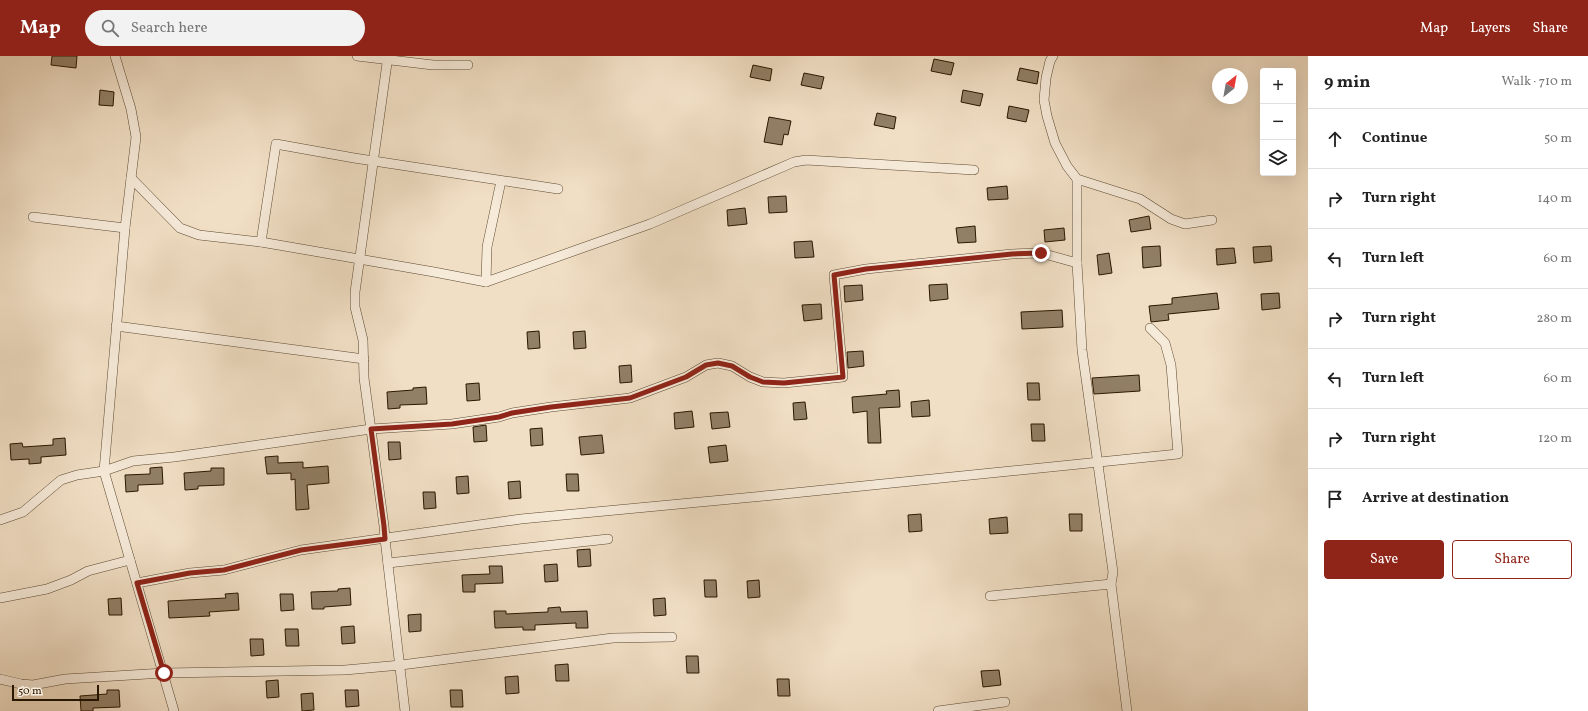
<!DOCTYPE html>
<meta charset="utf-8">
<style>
:root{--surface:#fff;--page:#f2f2f2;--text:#222;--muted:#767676;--line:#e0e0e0;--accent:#8f2418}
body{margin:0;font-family:Vollkorn,serif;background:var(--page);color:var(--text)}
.controls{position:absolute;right:12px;top:12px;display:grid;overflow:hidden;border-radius:4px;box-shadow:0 4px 16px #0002}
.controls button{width:36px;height:36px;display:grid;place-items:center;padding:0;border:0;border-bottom:1px solid var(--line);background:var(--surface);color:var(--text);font:20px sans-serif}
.compass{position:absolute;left:1212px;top:12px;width:36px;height:36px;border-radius:50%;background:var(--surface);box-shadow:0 4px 16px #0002;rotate:31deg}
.scale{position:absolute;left:12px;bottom:10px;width:87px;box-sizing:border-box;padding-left:4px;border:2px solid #2a1700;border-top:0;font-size:11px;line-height:14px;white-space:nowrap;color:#2a1700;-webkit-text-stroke:3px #f6ead9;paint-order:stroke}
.stop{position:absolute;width:12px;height:12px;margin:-9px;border:3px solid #8f2418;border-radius:50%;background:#fff}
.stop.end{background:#8f2418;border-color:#fff;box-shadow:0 1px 4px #0008}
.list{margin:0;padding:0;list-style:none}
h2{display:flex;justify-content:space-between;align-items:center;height:52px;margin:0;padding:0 16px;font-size:17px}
h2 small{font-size:13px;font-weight:400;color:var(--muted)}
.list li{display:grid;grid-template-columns:26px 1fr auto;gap:12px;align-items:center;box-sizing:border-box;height:60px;padding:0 16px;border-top:1px solid var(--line)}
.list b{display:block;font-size:15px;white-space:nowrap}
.list em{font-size:13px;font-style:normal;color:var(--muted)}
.actions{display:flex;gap:8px;padding:12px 16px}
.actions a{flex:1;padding:9px 0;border:1px solid var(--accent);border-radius:4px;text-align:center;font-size:14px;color:var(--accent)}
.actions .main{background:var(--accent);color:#fff}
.icon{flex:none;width:22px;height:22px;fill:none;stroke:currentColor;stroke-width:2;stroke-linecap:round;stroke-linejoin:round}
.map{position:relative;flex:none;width:1308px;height:655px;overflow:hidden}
header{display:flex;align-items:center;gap:24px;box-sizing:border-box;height:56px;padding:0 20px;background:var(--accent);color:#fff}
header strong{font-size:19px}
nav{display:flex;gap:22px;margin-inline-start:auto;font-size:14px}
.search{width:280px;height:36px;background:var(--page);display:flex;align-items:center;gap:10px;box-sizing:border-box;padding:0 14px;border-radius:22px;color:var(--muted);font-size:15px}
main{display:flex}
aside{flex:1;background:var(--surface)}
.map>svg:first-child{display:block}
.building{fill:#917f66;stroke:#2a1700}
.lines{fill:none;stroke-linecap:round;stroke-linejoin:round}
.street-casing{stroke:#5c4931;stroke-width:10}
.street{stroke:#f6ead9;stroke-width:9}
.route{stroke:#8f2418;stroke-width:5}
</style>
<header>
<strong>Map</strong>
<div class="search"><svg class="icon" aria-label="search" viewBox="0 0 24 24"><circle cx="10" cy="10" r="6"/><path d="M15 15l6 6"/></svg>Search here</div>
<nav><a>Map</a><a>Layers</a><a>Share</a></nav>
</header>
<main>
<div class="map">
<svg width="1308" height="655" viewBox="0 0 1308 655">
<rect width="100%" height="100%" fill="#f1dfc5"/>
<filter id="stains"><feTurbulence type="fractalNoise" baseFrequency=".005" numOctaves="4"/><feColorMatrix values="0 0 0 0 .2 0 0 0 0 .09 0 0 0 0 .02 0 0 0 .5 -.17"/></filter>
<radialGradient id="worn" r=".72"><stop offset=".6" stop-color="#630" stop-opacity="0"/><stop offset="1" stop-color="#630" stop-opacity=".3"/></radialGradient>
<g class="building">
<path d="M 52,0 L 77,0 L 76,12 L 51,9 Z"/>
<path d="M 934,3 L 954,7 L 951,19 L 931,15 Z"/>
<path d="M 753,9 L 772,13 L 770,25 L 750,21 Z"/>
<path d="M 1020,12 L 1039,16 L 1037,28 L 1017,24 Z"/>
<path d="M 804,17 L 824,21 L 821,33 L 801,29 Z"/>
<path d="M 100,34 L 114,36 L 113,50 L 99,49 Z"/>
<path d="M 963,34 L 983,38 L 980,50 L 961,46 Z"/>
<path d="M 1009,50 L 1029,54 L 1026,66 L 1007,62 Z"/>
<path d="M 877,57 L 896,61 L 894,73 L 874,69 Z"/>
<path d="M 769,61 L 791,65 L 788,79 L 784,78 L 782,89 L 764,86 Z"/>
<path d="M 1007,130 L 1008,143 L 988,144 L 987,132 Z"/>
<path d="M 786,140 L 787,156 L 769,157 L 768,141 Z"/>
<path d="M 745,152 L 747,168 L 728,170 L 727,154 Z"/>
<path d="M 1149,160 L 1151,173 L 1131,176 L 1129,164 Z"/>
<path d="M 975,170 L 976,186 L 958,187 L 956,172 Z"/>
<path d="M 1064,172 L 1065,184 L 1045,186 L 1044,174 Z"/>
<path d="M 812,185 L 814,201 L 795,202 L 794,186 Z"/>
<path d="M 1160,190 L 1161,210 L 1143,212 L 1142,191 Z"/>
<path d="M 1271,190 L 1272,205 L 1254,207 L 1253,191 Z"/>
<path d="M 1234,192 L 1236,207 L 1217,209 L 1216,193 Z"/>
<path d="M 1109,197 L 1112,217 L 1099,219 L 1097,199 Z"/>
<path d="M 947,228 L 948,243 L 930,245 L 929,229 Z"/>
<path d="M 862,229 L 863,244 L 845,246 L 844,230 Z"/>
<path d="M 1217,237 L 1219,253 L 1168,258 L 1169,264 L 1151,266 L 1149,250 L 1172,248 L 1172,242 Z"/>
<path d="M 1279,237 L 1280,252 L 1262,254 L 1261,238 Z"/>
<path d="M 821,248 L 822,263 L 804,265 L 802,249 Z"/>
<path d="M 1062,254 L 1063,271 L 1022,273 L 1021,256 Z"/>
<path d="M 539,275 L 540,292 L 528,293 L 527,276 Z"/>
<path d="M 585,275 L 586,292 L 574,293 L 573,276 Z"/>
<path d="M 863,295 L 864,310 L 848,312 L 847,296 Z"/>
<path d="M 631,309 L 632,326 L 620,327 L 619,310 Z"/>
<path d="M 1139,319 L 1140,335 L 1094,338 L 1092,322 Z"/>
<path d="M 479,327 L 480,344 L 467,345 L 466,328 Z"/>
<path d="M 1027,327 L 1039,327 L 1040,344 L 1028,344 Z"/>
<path d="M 426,331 L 427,348 L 400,349 L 400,352 L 388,353 L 387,336 L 413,334 L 413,332 Z"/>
<path d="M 899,334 L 900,351 L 879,352 L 881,387 L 868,387 L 867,355 L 853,357 L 852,341 L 887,338 L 886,335 Z"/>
<path d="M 929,344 L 930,360 L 912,361 L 911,346 Z"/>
<path d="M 805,346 L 807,363 L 794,364 L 793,347 Z"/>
<path d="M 692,355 L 694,371 L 675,373 L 674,357 Z"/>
<path d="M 728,356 L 730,371 L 712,373 L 710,357 Z"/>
<path d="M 1031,368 L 1044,368 L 1045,385 L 1032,385 Z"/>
<path d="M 486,369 L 487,385 L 474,386 L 473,371 Z"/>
<path d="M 542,372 L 543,389 L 531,390 L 530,373 Z"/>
<path d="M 602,379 L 604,397 L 581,399 L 579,381 Z"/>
<path d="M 65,382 L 66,399 L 41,401 L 41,407 L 29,408 L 29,403 L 11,404 L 10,388 L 22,387 L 23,391 L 53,389 L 53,383 Z"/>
<path d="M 388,386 L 400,386 L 401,403 L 389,404 Z"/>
<path d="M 726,389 L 728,405 L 710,407 L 708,391 Z"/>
<path d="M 278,400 L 278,407 L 303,406 L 303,412 L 328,410 L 329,427 L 307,429 L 309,453 L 296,454 L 295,423 L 291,424 L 291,417 L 267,418 L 265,401 Z"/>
<path d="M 162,411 L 163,428 L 138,429 L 138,435 L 126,436 L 125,419 L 150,418 L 150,412 Z"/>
<path d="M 211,412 L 224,412 L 224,429 L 198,430 L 198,433 L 185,434 L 184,417 L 211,415 Z"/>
<path d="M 566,418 L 578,418 L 579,435 L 567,435 Z"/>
<path d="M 468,420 L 469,437 L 457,438 L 456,421 Z"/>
<path d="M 520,425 L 521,442 L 509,443 L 508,426 Z"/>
<path d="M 423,436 L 435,436 L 436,452 L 424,453 Z"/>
<path d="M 921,458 L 922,475 L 909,476 L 908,459 Z"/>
<path d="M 1069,458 L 1082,458 L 1082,475 L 1070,475 Z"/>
<path d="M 1007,461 L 1008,477 L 990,478 L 989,463 Z"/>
<path d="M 590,493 L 591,510 L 578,511 L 577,494 Z"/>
<path d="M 557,508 L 558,525 L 545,526 L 544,509 Z"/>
<path d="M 489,510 L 502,510 L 503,527 L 475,528 L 475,536 L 463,536 L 462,519 L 490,518 Z"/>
<path d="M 704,524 L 716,524 L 717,541 L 705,541 Z"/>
<path d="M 759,524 L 760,541 L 748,542 L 747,525 Z"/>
<path d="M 350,532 L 351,549 L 324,551 L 324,553 L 312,553 L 311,536 L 338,535 L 338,533 Z"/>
<path d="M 238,537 L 239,554 L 209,556 L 210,560 L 169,562 L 168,545 L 226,542 L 225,538 Z"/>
<path d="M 280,538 L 293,538 L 294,554 L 281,555 Z"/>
<path d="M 121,542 L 122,559 L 109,559 L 108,543 Z"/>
<path d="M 665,542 L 666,559 L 654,560 L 653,543 Z"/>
<path d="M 560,551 L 561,556 L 587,555 L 588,572 L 576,572 L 576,567 L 535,569 L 535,574 L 523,574 L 523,571 L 495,572 L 494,555 L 506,555 L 506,558 L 548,556 L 548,552 Z"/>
<path d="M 421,558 L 421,575 L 409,576 L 408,559 Z"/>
<path d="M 354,570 L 355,587 L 342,588 L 341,571 Z"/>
<path d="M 285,573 L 298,573 L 299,590 L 286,590 Z"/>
<path d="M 250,583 L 263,583 L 264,599 L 251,600 Z"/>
<path d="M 686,600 L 698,600 L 699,617 L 687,617 Z"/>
<path d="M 568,608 L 569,625 L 556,625 L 555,609 Z"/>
<path d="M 999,614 L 1001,629 L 983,631 L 981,615 Z"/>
<path d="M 518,620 L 519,637 L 506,638 L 505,621 Z"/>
<path d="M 777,623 L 789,623 L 790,640 L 778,640 Z"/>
<path d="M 278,624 L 279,641 L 267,642 L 266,625 Z"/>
<path d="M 107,634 L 119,634 L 120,651 L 93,652 L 93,655 L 81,655 L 80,640 L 107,638 Z"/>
<path d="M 345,634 L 358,634 L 359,650 L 346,651 Z"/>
<path d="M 450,634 L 462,634 L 463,651 L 451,651 Z"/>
<path d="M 313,637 L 314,654 L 302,655 L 301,638 Z"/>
</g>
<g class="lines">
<g class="street-casing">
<g id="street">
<path d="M 115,0 L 131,53 L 136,81 L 125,172 L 104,415 L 174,655"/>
<path d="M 357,0 L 433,9 L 468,9"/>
<path d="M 388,0 L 355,236 L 355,251 L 363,284 L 364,322 L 384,470 L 385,483 L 405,655"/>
<path d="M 1053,0 L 1050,5 L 1046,22 L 1044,44 L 1047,60 L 1055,87 L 1067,110 L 1077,123 L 1077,207 L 1082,294 L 1113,516 L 1111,528 L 1127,655"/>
<path d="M 131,122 L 180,172 L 199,179 L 261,186 L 434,216 L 486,226 L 650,168 L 794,106 L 806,104 L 974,114"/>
<path d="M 1077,123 L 1140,143 L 1171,163 L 1185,168 L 1212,164"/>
<path d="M 33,161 L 125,172"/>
<path d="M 261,186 L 276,88 L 354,102 L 558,133"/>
<path d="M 486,226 L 487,191 L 501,125"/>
<path d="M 116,270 L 364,303"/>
<path d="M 0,464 L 23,456 L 61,424 L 77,419 L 104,415 L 133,405 L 174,401 L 371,373 L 452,368 L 499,361 L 512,357 L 551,351 L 630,342 L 686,321 L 706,309 L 718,307 L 732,310 L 750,321 L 763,326 L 784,327 L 843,321 L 834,219 L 866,213 L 1012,198 L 1041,197 L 1077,207"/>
<path d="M 388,507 L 608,483"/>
<path d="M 137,527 L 190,517 L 224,514 L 301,494 L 521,463 L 774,439 L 1178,398 L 1171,309 L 1165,287 L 1150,272"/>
<path d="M 990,540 L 1111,528"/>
<path d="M 0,542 L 47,533 L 71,524 L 88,515 L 130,504"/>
<path d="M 0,623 L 21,628 L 33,629 L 65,623 L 164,617 L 345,614 L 401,609 L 613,582 L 672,581"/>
<path d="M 938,655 L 1005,646"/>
</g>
</g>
<use href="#street" class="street"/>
</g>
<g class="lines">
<path class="route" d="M 164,617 L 137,527 L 190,517 L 224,514 L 301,494 L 385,483 L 384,470 L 371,373 L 452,368 L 499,361 L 512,357 L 551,351 L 630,342 L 686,321 L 706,309 L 718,307 L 732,310 L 750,321 L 763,326 L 784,327 L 843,321 L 834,219 L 866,213 L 1012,198 L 1041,197"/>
</g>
<rect width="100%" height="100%" filter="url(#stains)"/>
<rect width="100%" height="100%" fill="url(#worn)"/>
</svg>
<div class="controls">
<button>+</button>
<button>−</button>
<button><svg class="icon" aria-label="layers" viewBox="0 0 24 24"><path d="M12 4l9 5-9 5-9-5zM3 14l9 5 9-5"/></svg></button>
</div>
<svg class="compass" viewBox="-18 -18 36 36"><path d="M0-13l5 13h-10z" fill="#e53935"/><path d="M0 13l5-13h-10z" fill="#767676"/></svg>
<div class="scale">50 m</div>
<div class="stop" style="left:164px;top:617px"></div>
<div class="stop end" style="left:1041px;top:197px"></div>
</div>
<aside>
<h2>9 min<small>Walk · 710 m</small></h2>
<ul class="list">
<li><svg class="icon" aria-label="ahead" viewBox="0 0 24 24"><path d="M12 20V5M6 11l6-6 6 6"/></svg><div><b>Continue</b></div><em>50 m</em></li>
<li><svg class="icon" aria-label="right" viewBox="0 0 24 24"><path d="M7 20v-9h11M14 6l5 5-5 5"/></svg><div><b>Turn right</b></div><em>140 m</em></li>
<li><svg class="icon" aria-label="left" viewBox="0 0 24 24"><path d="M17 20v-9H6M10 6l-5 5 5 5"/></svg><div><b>Turn left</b></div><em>60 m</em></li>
<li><svg class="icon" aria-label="right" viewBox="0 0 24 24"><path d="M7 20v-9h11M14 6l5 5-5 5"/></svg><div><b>Turn right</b></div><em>280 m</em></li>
<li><svg class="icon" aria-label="left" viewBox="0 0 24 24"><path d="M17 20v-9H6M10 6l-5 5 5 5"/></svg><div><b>Turn left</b></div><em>60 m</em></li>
<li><svg class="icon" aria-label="right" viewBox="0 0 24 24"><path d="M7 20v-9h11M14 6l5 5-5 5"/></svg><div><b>Turn right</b></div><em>120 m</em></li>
<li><svg class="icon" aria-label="arrive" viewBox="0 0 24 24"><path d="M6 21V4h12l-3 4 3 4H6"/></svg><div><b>Arrive at destination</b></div></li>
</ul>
<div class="actions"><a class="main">Save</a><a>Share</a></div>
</aside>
</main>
